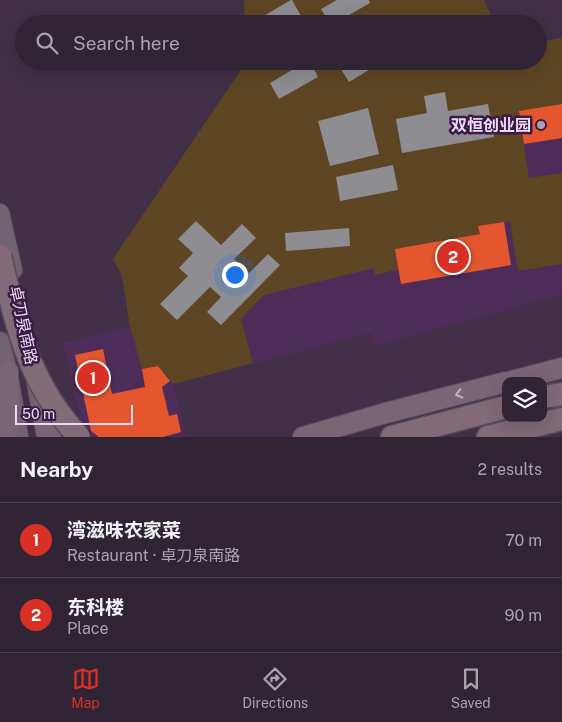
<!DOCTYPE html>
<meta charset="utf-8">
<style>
:root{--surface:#302334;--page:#382b3c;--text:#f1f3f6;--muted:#a8a4ac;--line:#4b404f;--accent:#d93025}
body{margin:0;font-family:"Public Sans","Noto Sans SC",sans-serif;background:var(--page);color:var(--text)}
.controls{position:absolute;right:15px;bottom:15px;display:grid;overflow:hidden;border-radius:10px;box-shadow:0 5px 20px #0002}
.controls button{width:45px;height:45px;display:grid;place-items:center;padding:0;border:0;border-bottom:1px solid var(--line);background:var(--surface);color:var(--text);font:25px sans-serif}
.scale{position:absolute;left:15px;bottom:12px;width:118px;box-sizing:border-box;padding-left:5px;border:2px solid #ecd9f3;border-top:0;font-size:14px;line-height:18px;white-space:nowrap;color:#ecd9f3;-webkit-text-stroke:4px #3a1b45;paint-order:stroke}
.you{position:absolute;left:234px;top:274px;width:18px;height:18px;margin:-12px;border:4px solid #fff;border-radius:50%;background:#1a73e8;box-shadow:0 0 0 8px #1a73e833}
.badge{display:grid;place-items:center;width:32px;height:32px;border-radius:50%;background:var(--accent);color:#fff;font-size:16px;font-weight:700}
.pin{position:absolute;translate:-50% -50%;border:2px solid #fff;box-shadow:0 1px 5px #0006}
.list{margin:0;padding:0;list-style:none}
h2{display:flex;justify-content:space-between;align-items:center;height:65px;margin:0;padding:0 20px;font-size:21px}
h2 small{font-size:16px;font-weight:400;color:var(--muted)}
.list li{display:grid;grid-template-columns:32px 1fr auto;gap:15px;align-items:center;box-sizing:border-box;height:75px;padding:0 20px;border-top:1px solid var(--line)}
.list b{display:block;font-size:19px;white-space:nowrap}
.list p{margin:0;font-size:16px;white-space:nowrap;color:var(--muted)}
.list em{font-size:16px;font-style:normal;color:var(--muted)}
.icon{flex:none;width:28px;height:28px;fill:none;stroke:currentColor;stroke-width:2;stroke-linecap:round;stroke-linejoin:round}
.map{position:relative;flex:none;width:562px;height:437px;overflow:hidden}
.search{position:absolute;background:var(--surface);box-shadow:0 5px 20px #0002;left:15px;right:15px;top:15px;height:55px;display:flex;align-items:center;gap:12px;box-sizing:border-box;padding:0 18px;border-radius:28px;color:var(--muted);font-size:19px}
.sheet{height:215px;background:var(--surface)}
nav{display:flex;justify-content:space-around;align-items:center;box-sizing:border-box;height:70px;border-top:1px solid var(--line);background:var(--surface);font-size:14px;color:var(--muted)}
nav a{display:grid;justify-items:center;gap:2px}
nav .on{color:var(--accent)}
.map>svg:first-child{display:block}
.built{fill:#4e2c59}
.green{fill:#5d4523}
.shops{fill:#e4572e}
.industry{fill:#8d8d92}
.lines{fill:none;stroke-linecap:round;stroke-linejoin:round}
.secondary-casing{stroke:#5a4b5f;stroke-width:20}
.primary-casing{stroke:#5a4b5f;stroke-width:22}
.highway-casing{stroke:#5a4b5f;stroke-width:25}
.secondary{stroke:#726171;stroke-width:18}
.primary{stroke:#796574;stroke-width:20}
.highway{stroke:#826a77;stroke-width:22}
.highway-bridge-casing{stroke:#5a4b5f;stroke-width:25;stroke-linecap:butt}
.highway-bridge{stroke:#826a77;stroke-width:22}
.oneway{stroke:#c4b0c7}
.poi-dot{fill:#b09eb6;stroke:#3a1b45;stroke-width:2}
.labels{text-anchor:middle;stroke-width:5;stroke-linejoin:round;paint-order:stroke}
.poi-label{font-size:16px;font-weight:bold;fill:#ecd9f3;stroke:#3a1b45;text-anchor:end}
.street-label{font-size:16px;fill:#ecd9f3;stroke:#3a1b45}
</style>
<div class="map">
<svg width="562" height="437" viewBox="0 0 562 437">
<rect width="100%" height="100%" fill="#402f46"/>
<path class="built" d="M 562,38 L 562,294 L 374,346 L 371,333 L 174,384 L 186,437 L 89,437 L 83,432 L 63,343 L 130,327 L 122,276 L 113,259 L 245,64 L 245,61 L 538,61 L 538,42 Z"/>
<g class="green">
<path d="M 244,0 L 484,0 L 495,24 L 245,24 Z"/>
<path d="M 562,38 L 562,104 L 519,112 L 529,178 L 562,173 L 562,264 L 518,271 L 510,221 L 479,226 L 480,234 L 396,249 L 399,269 L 375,275 L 374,268 L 264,295 L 241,319 L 253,363 L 174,384 L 158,366 L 142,369 L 130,327 L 122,276 L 113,259 L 245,64 L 245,61 L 538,61 L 538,42 Z"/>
</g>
<g class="shops">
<path d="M 562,104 L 562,138 L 524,144 L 519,111 Z"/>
<path d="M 504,222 L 511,265 L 401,284 L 395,249 L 480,234 L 478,226 Z"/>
<path d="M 103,349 L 112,394 L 145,387 L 142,369 L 158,366 L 170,381 L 162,387 L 169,416 L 177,414 L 181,432 L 163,437 L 99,437 L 91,431 L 75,355 Z"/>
</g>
<g class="industry">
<path d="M 291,0 L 292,0 L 301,16 L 287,24 L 254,24 L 253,22 Z"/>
<path d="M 337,0 L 369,0 L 370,3 L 333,24 L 330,24 L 321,9 Z"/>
<path d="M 307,61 L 310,61 L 318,77 L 279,99 L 270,83 Z"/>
<path d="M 347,61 L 384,61 L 349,82 L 339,66 Z"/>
<path d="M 445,92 L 448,111 L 488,104 L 494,137 L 402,153 L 396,119 L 427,113 L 424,96 Z"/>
<path d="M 368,108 L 379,154 L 330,166 L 318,121 Z"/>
<path d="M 393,165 L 398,190 L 340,201 L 336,177 Z"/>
<path d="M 196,221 L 221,245 L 242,224 L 256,238 L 234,259 L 249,273 L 268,254 L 280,265 L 221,325 L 207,312 L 221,297 L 210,287 L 177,320 L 160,304 L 188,276 L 179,268 L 193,253 L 178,239 Z"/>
<path d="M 349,228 L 350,246 L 286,251 L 285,233 Z"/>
</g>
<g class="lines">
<g class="secondary-casing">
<g id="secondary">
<path d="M 0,213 L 13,270"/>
<path d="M 0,341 L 8,371 L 19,437"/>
<path d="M 36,383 L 46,437"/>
</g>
</g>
<g class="primary-casing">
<g id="primary">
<path d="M 512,381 L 562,368"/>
<path d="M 44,423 L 51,437"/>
<path d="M 7,437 L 8,371"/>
<path d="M 303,437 L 382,414 L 506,382"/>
</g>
</g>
<g class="highway-casing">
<g id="highway">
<path d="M 543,397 L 562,394"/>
<path d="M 392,437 L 506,407"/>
<path d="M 488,437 L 562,419"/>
</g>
</g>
<use href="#secondary" class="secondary"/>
<use href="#primary" class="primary"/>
<use href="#highway" class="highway"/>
<g class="highway-bridge-casing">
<path id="highway-bridge" d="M 0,256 C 17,327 28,382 79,437"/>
</g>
<use href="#highway-bridge" class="highway-bridge"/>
</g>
<defs><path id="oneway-chevron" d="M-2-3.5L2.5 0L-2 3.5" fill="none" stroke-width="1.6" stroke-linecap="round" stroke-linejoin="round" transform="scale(1.25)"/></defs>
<use class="oneway" href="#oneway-chevron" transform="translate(459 394) rotate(166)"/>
<circle class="poi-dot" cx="541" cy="125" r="5"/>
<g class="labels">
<g class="poi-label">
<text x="531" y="131">双恒创业园</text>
</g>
<g class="street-label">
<text transform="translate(24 325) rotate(78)" y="6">卓刀泉南路</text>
</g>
</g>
</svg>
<div class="controls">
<button><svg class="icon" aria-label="layers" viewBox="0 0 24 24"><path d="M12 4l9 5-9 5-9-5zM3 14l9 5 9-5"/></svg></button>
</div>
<div class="scale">50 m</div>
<div class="you"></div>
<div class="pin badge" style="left:93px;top:378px">1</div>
<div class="pin badge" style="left:453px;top:257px">2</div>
<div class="search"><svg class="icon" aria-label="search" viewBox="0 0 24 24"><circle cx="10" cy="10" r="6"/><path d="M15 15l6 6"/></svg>Search here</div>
</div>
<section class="sheet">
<h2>Nearby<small>2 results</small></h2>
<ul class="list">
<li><span class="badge">1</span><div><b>湾滋味农家菜</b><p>Restaurant · 卓刀泉南路</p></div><em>70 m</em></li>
<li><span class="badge">2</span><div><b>东科楼</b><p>Place</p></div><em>90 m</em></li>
</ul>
</section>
<nav>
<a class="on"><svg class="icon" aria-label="map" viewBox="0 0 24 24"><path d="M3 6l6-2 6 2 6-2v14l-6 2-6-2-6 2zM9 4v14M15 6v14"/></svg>Map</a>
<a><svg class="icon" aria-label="directions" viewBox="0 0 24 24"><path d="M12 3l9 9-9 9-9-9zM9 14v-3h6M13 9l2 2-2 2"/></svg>Directions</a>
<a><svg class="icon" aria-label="saved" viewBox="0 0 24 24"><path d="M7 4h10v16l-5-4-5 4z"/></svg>Saved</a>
</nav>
